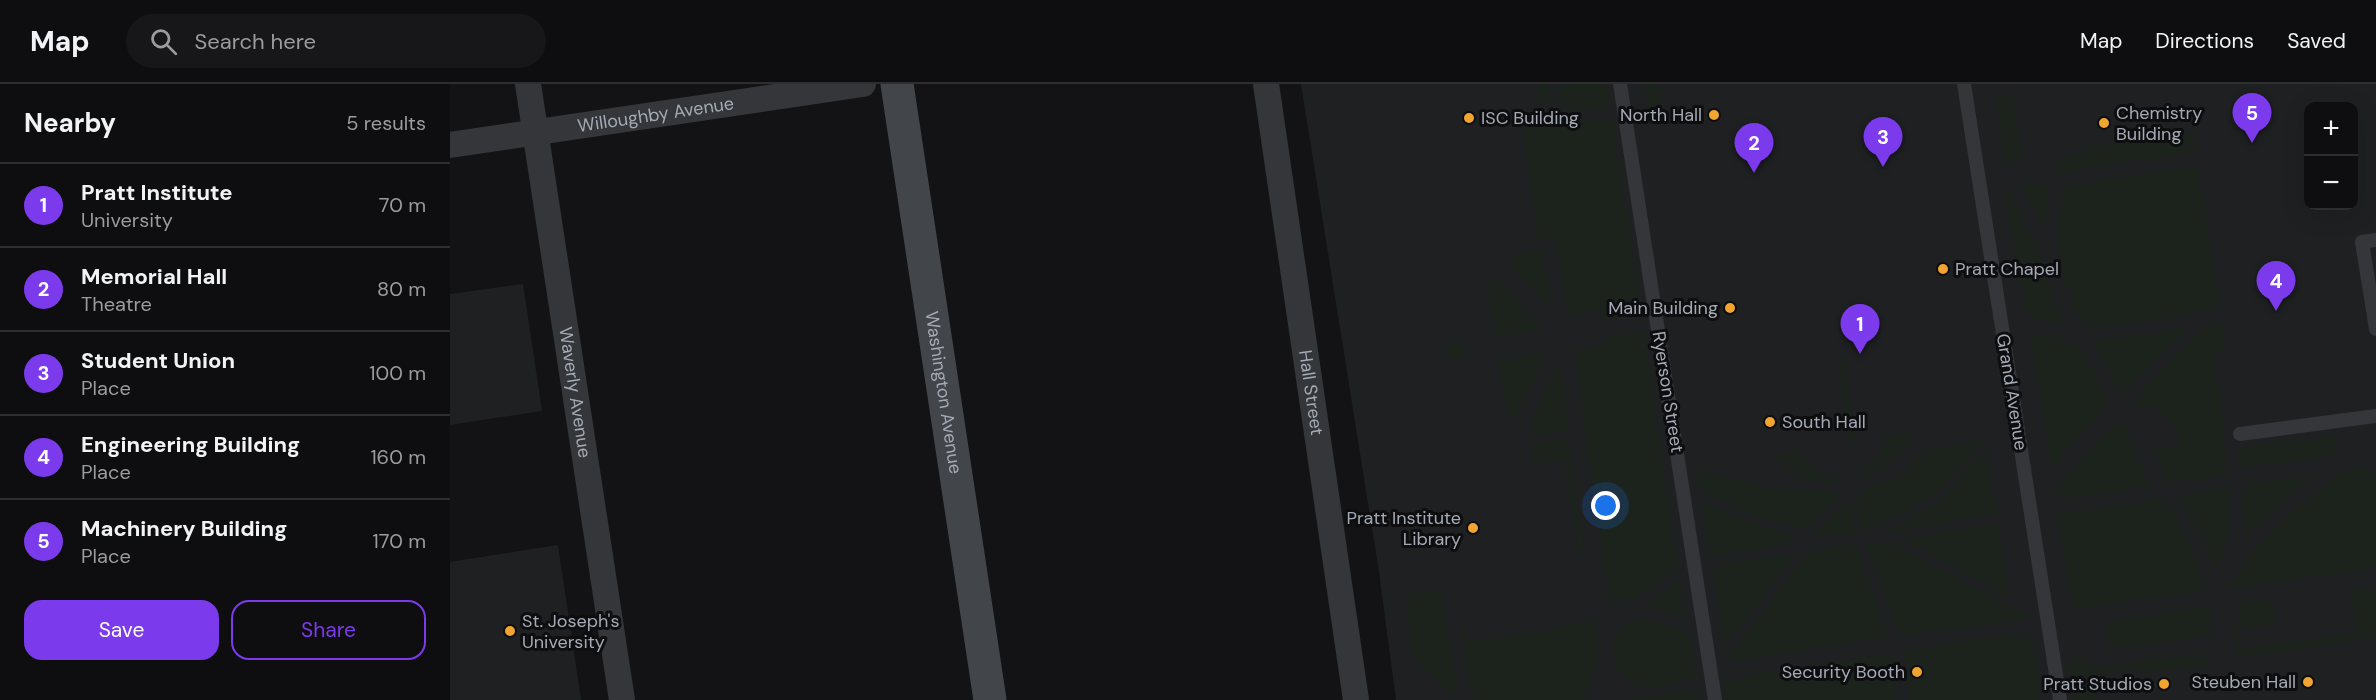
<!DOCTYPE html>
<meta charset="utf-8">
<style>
:root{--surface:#0e0e10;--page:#171719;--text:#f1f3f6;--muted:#9b9c9f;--line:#2e2e30;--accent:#7c3aed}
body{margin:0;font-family:"DM Sans",sans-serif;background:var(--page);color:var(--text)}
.controls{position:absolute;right:18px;top:18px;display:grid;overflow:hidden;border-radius:12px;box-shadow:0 6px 24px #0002}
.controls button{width:54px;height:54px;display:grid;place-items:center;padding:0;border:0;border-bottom:2px solid var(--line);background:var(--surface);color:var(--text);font:30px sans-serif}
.you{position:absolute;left:1156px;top:422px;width:21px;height:21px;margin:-15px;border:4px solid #fff;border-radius:50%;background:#1a73e8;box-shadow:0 0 0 9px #1a73e833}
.badge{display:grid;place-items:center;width:39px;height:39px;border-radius:50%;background:var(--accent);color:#fff;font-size:20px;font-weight:700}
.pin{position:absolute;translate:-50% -50px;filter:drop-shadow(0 2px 3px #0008)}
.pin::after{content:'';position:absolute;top:32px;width:21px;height:18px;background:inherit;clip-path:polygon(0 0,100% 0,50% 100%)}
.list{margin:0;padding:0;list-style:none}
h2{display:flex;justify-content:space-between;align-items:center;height:78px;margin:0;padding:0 24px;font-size:26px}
h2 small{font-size:20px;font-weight:400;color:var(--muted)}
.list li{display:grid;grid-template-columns:39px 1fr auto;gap:18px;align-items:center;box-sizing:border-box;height:84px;padding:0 24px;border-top:2px solid var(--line)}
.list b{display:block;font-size:22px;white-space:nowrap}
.list p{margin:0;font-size:20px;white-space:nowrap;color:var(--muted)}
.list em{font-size:20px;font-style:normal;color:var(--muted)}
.actions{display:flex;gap:12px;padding:18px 24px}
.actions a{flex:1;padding:14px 0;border:2px solid var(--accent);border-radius:18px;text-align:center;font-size:21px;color:var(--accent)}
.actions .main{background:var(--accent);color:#fff}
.icon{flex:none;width:33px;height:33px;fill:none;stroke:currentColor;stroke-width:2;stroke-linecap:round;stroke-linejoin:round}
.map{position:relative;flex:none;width:1926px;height:616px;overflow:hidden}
header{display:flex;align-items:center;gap:36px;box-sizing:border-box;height:84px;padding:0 30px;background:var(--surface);border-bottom:2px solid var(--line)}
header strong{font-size:28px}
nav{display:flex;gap:33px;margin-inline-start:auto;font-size:21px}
.search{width:420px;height:54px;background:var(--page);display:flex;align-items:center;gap:15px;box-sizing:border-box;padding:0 21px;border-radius:33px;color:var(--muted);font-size:22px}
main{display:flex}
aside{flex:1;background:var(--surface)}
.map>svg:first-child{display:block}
.built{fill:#1f2022;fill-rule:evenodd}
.green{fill:#1c231c}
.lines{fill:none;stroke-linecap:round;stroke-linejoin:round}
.service{stroke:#34363a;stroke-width:14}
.minor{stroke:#34363a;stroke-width:26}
.secondary{stroke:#42454a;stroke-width:33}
.poi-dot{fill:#f1a430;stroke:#0e0e10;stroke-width:2}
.labels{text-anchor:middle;stroke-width:6;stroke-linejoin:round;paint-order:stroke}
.poi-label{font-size:18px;fill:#a5abb5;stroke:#0e0e10;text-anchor:end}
.street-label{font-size:18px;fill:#a5abb5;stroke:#0e0e10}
</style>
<header>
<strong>Map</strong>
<div class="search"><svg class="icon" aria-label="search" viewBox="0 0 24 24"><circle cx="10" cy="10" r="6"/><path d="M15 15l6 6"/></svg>Search here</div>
<nav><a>Map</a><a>Directions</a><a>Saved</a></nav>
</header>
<main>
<aside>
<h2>Nearby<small>5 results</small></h2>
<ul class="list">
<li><span class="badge">1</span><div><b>Pratt Institute</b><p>University</p></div><em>70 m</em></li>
<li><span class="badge">2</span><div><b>Memorial Hall</b><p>Theatre</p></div><em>80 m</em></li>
<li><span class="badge">3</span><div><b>Student Union</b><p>Place</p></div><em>100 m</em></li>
<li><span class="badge">4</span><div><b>Engineering Building</b><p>Place</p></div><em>160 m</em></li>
<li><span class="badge">5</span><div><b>Machinery Building</b><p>Place</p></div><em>170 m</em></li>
</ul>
<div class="actions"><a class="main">Save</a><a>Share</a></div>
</aside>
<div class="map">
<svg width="1926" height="616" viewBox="0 0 1926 616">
<rect width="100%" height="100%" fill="#131315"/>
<g class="built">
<path d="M 851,0 L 1926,0 L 1926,616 L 946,616 L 929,488 ZM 1858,22 L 1904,22 L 1904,122 L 1858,122 Z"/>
<path d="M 73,200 L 92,327 L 0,341 L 0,210 Z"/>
<path d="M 108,461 L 131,616 L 0,616 L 0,478 Z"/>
</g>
<g class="green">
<path d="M 1087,0 L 1098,0 L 1101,20 L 1073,17 L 1089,15 Z"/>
<path d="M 1108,0 L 1156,0 L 1160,23 L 1129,26 L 1111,24 Z"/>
<path d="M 1194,0 L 1208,0 L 1214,35 L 1200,37 Z"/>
<path d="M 1562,9 L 1573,78 L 1556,80 L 1545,12 Z"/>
<path d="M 1070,30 L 1129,38 L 1162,34 L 1192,230 L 1151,235 L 1150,226 L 1118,231 L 1105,154 L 1088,156 Z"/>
<path d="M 1743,48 L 1746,67 L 1609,89 L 1607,73 L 1637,68 L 1636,64 Z"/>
<path d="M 1748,82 L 1770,223 L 1705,236 L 1636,244 C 1610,201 1600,151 1615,102 Z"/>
<path d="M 1573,97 L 1597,101 L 1599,104 L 1594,147 L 1571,100 Z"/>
<path d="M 1553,102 L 1561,107 L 1595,184 L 1602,215 L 1615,241 L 1584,233 L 1574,223 Z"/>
<path d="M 1092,165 L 1101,216 L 1097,217 L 1092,216 L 1063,187 L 1059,170 Z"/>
<path d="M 1040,194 L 1047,195 L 1092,246 L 1045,252 L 1038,200 Z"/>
<path d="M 1772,238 L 1775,258 L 1765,269 L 1765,277 L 1774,345 L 1777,390 L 1718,399 L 1702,360 L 1723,364 L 1731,358 C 1729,346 1716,329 1705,324 C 1697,321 1688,321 1680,321 C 1702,298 1743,245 1772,238 Z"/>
<path d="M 1730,243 L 1734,245 L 1734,249 L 1676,306 L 1670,306 L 1666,303 L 1643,258 L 1708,249 Z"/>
<path d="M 1194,247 L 1228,485 L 1184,515 L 1160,521 L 1138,375 L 1125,265 L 1154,261 L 1153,253 Z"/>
<path d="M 1593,250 L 1625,259 L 1629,262 L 1658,316 L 1656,323 L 1602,384 L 1581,257 L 1587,251 Z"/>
<path d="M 1014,257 L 1016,273 L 995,275 L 997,267 L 994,259 Z"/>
<path d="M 1095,270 L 1068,331 L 1060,333 L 1056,325 L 1048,275 Z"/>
<path d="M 1394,274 L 1406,357 L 1400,357 L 1387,275 Z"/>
<path d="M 1108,284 L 1111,286 L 1118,346 L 1081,352 L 1080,341 L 1104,287 Z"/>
<path d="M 1667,336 L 1673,338 L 1701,403 L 1607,415 L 1606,405 Z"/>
<path d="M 1461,348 C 1458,371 1430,390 1410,396 L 1409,394 C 1427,388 1451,370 1453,350 Z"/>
<path d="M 1451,350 C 1447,370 1426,384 1409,392 L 1407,389 C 1423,382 1432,370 1434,352 Z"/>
<path d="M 1885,351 L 1887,370 L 1792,384 L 1789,364 Z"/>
<path d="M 1119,354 L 1135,469 L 1129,470 L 1114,375 L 1084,379 L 1081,360 Z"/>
<path d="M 1536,355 L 1486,409 L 1449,432 L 1411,448 L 1406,419 L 1410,411 L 1409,406 L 1421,403 L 1449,392 L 1468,373 L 1487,364 Z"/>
<path d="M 1344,367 L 1351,368 C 1357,383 1370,391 1386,393 L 1385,400 C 1361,398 1341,391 1325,373 L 1331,369 Z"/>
<path d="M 1536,367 L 1547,429 L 1426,451 L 1449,442 L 1490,416 Z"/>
<path d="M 1915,383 L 1926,392 L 1926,484 L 1776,505 L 1789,485 L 1815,455 L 1863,411 L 1892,388 Z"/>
<path d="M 1247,384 C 1297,402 1335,407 1387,409 L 1388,416 L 1352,447 L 1289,426 L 1250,406 Z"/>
<path d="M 1866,391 C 1839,409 1815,430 1795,455 L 1794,401 Z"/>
<path d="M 1779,403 C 1779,429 1784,464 1765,484 L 1753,452 L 1727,413 Z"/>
<path d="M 1712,415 C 1734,443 1747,473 1757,507 L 1623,524 L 1607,430 Z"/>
<path d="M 1251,416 L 1285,433 L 1346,453 L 1329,462 L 1260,474 Z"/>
<path d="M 1395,420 L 1400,422 L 1405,451 L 1381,452 L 1363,449 Z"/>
<path d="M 1548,441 L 1560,513 L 1450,454 Z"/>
<path d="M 1438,457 L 1439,457 L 1581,534 L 1451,552 L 1416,461 Z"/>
<path d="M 1405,460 L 1439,553 L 1275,578 L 1359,466 Z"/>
<path d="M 1347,468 L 1274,564 L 1263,483 Z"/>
<path d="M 1229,495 L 1235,535 L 1197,522 Z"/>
<path d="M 1917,502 L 1926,507 L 1926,553 L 1787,574 L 1780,541 L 1786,545 L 1790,565 L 1906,549 L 1900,505 Z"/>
<path d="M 991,506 L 1008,611 L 1004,612 L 969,580 L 963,567 L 955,514 L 960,510 Z"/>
<path d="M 1822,514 L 1826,540 L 1790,545 L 1787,519 Z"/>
<path d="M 1760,523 L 1763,551 L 1659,566 L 1655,537 Z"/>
<path d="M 1184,533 L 1238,547 L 1246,594 C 1232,597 1203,606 1190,602 C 1172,598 1161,576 1164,558 C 1165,547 1175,538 1184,533 Z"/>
<path d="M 1145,535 L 1146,581 L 1134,616 L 1025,616 L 1019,600 L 1010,549 L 1015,548 L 1017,558 L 1118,543 L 1118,540 Z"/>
<path d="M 1563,550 L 1576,553 L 1584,560 L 1592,616 L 1460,616 L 1454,567 Z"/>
<path d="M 1442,569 L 1448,616 L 1275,616 L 1272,596 Z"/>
<path d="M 1754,569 L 1758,581 L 1694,590 L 1683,584 L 1619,594 L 1617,579 L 1639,576 L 1641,584 Z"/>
<path d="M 1644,598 L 1647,616 L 1622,616 L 1620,601 Z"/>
<path d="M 1247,605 L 1249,616 L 1184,616 L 1185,615 Z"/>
</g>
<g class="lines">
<g class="service">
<path d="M 1170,0 L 1265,616"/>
<path d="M 1514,0 L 1610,616"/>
<path d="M 1926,156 L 1912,158 L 1926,245"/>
<path d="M 1790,350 L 1926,332"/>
</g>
<g class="minor">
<path id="s1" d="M 78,0 L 172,616"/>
<path id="s2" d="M 816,0 L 906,616"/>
<path id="s3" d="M 0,61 L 413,0"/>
</g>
<path class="secondary" id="s4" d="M 447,0 L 540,616"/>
</g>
<g class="poi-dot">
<circle cx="1264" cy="31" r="6"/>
<circle cx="1019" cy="34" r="6"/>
<circle cx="1654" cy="39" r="6"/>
<circle cx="1493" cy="185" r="6"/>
<circle cx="1280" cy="224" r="6"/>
<circle cx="1320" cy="338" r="6"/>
<circle cx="1023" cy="444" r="6"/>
<circle cx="60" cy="547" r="6"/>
<circle cx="1467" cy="588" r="6"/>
<circle cx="1858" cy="598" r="6"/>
<circle cx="1714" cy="600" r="6"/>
</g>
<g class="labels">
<g class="poi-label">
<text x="1666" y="35" text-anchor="start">Chemistry<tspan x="1666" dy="21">Building</tspan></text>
<text x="1252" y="37">North Hall</text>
<text x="1031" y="40" text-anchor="start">ISC Building</text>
<text x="1505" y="191" text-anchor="start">Pratt Chapel</text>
<text x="1268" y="230">Main Building</text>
<text x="1332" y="344" text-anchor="start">South Hall</text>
<text x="1011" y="440">Pratt Institute<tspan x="1011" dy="21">Library</tspan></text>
<text x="72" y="543" text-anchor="start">St. Joseph's<tspan x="72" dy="21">University</tspan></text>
<text x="1455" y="594">Security Booth</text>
<text x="1846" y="604">Steuben Hall</text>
<text x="1702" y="606">Pratt Studios</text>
</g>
<g class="street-label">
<text dy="6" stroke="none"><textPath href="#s3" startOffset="208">Willoughby Avenue</textPath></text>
<text dy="6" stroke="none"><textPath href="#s1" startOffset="312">Waverly Avenue</textPath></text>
<text dy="6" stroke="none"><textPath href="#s4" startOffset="312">Washington Avenue</textPath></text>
<text dy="6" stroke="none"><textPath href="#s2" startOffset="312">Hall Street</textPath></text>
<text transform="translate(1218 308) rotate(81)" y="6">Ryerson Street</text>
<text transform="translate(1562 308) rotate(81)" y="6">Grand Avenue</text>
</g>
</g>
</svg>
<div class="controls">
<button>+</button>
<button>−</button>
</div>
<div class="you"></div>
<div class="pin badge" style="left:1410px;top:270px">1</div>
<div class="pin badge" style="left:1304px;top:89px">2</div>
<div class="pin badge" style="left:1433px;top:83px">3</div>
<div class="pin badge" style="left:1826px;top:227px">4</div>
<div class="pin badge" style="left:1802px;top:59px">5</div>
</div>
</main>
